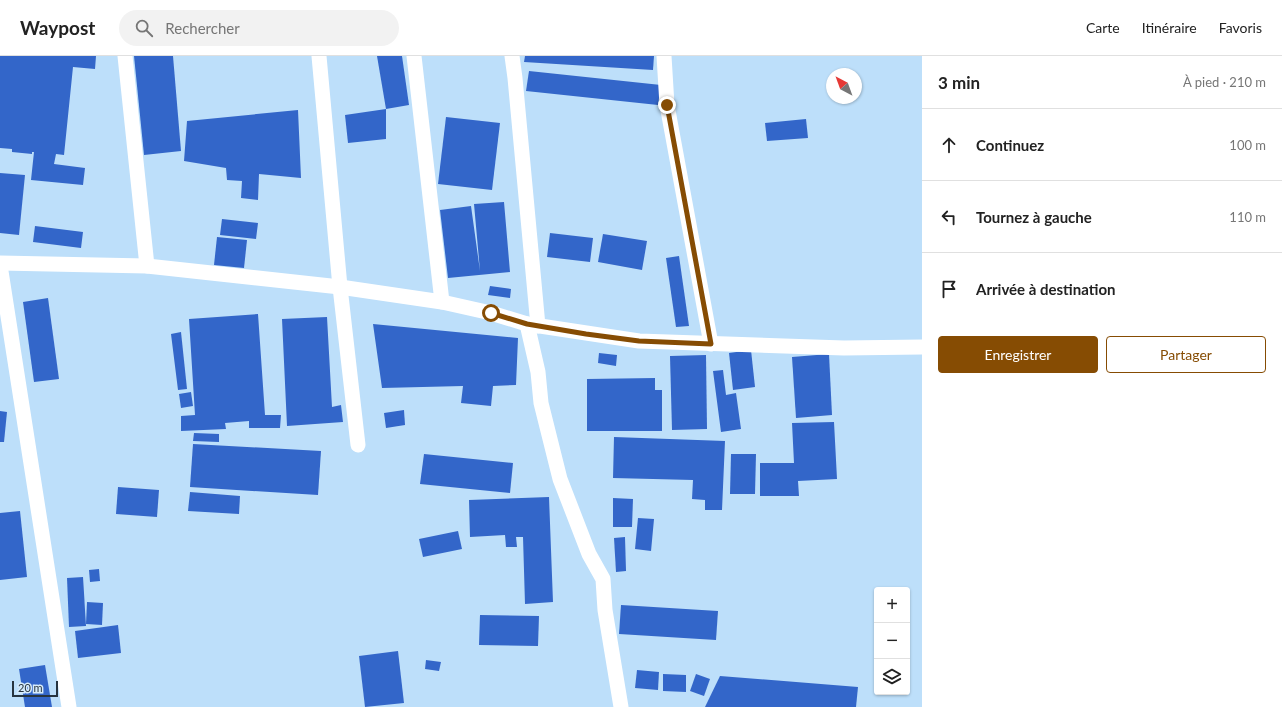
<!DOCTYPE html>
<html lang="fr">
<meta charset="utf-8">
<style>
:root{--surface:#fff;--page:#f2f2f2;--text:#222;--muted:#767676;--line:#e0e0e0;--accent:#864c03}
body{margin:0;font-family:Lato,sans-serif;background:var(--page);color:var(--text)}
.controls{position:absolute;right:12px;bottom:12px;display:grid;overflow:hidden;border-radius:4px;box-shadow:0 1px 3px #0004}
.controls button{width:36px;height:36px;display:grid;place-items:center;padding:0;border:0;border-bottom:1px solid var(--line);background:var(--surface);color:var(--text);font:20px sans-serif}
.compass{position:absolute;left:826px;top:12px;width:36px;height:36px;border-radius:50%;background:var(--surface);box-shadow:0 1px 3px #0004;rotate:319deg}
.scale{position:absolute;left:12px;bottom:10px;width:46px;box-sizing:border-box;padding-left:4px;border:2px solid #27343f;border-top:0;font-size:11px;line-height:14px;white-space:nowrap;color:#27343f;-webkit-text-stroke:3px #d6ebfb;paint-order:stroke}
.stop{position:absolute;width:12px;height:12px;margin:-9px;border:3px solid #864c03;border-radius:50%;background:#fff}
.stop.end{background:#864c03;border-color:#fff;box-shadow:0 1px 4px #0008}
.list{margin:0;padding:0;list-style:none}
h2{display:flex;justify-content:space-between;align-items:center;height:52px;margin:0;padding:0 16px;font-size:17px}
h2 small{font-size:13px;font-weight:400;color:var(--muted)}
.list li{display:grid;grid-template-columns:26px 1fr auto;gap:12px;align-items:center;box-sizing:border-box;height:72px;padding:0 16px;border-top:1px solid var(--line)}
.list b{display:block;font-size:15px;white-space:nowrap}
.list em{font-size:13px;font-style:normal;color:var(--muted)}
.actions{display:flex;gap:8px;padding:12px 16px}
.actions a{flex:1;padding:9px 0;border:1px solid var(--accent);border-radius:4px;text-align:center;font-size:14px;color:var(--accent)}
.actions .main{background:var(--accent);color:#fff}
.icon{flex:none;width:22px;height:22px;fill:none;stroke:currentColor;stroke-width:2;stroke-linecap:round;stroke-linejoin:round}
.map{position:relative;flex:none;width:922px;height:651px;overflow:hidden}
header{display:flex;align-items:center;gap:24px;box-sizing:border-box;height:56px;padding:0 20px;background:var(--surface);border-bottom:1px solid var(--line)}
header strong{font-size:19px}
nav{display:flex;gap:22px;margin-inline-start:auto;font-size:14px}
.search{width:280px;height:36px;background:var(--page);display:flex;align-items:center;gap:10px;box-sizing:border-box;padding:0 14px;border-radius:22px;color:var(--muted);font-size:15px}
main{display:flex}
aside{flex:1;background:var(--surface)}
.map>svg:first-child{display:block}
.building{fill:#3366c9}
.lines{fill:none;stroke-linecap:round;stroke-linejoin:round}
.street{stroke:#fff;stroke-width:15}
.route{stroke:#864c03;stroke-width:5}
</style>
<header>
<strong>Waypost</strong>
<div class="search"><svg class="icon" aria-label="search" viewBox="0 0 24 24"><circle cx="10" cy="10" r="6"/><path d="M15 15l6 6"/></svg>Rechercher</div>
<nav><a>Carte</a><a>Itinéraire</a><a>Favoris</a></nav>
</header>
<main>
<div class="map">
<svg width="922" height="651" viewBox="0 0 922 651">
<rect width="100%" height="100%" fill="#bddffa"/>
<g class="building">
<path d="M 0,0 L 96,0 L 95,13 L 73,11 L 64,99 L 56,98 L 54,108 L 85,112 L 83,129 L 31,124 L 34,96 L 32,96 L 32,98 L 12,96 L 12,93 L 0,92 Z"/>
<path d="M 134,0 L 173,0 L 181,95 L 144,99 Z"/>
<path d="M 377,0 L 402,0 L 409,49 L 386,53 Z"/>
<path d="M 525,0 L 654,0 L 653,14 L 524,6 Z"/>
<path d="M 529,15 L 661,29 L 658,49 L 526,35 Z"/>
<path d="M 386,53 L 386,83 L 348,87 L 345,59 Z"/>
<path d="M 298,54 L 301,122 L 259,118 L 258,144 L 241,142 L 242,125 L 227,124 L 226,112 L 184,105 L 187,65 Z"/>
<path d="M 446,61 L 500,67 L 492,134 L 438,128 Z"/>
<path d="M 806,63 L 808,82 L 767,85 L 765,67 Z"/>
<path d="M 0,117 L 25,119 L 19,179 L 0,177 Z"/>
<path d="M 504,146 L 510,216 L 448,222 L 440,154 L 471,150 L 480,215 L 474,148 Z"/>
<path d="M 222,163 L 258,167 L 256,183 L 220,179 Z"/>
<path d="M 35,170 L 83,176 L 81,192 L 33,186 Z"/>
<path d="M 550,177 L 593,182 L 590,206 L 547,201 Z"/>
<path d="M 603,178 L 647,185 L 642,214 L 598,206 Z"/>
<path d="M 217,181 L 247,184 L 244,212 L 214,209 Z"/>
<path d="M 679,200 L 689,270 L 676,271 L 666,202 Z"/>
<path d="M 490,230 L 511,233 L 510,242 L 488,239 Z"/>
<path d="M 48,242 L 59,323 L 34,326 L 23,246 Z"/>
<path d="M 258,258 L 265,359 L 281,359 L 280,372 L 249,372 L 249,365 L 225,367 L 226,373 L 181,375 L 181,360 L 195,359 L 189,263 Z"/>
<path d="M 327,261 L 332,351 L 341,349 L 343,366 L 287,370 L 282,263 Z"/>
<path d="M 373,268 L 518,282 L 516,329 L 493,330 L 491,350 L 461,347 L 463,330 L 382,332 Z"/>
<path d="M 181,276 L 187,333 L 178,334 L 171,278 Z"/>
<path d="M 751,294 L 755,331 L 733,334 L 729,297 Z"/>
<path d="M 599,297 L 617,299 L 616,310 L 598,307 Z"/>
<path d="M 829,298 L 832,359 L 796,362 L 792,301 Z"/>
<path d="M 706,299 L 707,373 L 672,374 L 670,300 Z"/>
<path d="M 723,314 L 726,339 L 736,337 L 741,373 L 721,376 L 713,315 Z"/>
<path d="M 655,322 L 655,334 L 662,334 L 662,375 L 587,375 L 587,323 Z"/>
<path d="M 191,336 L 193,350 L 181,352 L 179,338 Z"/>
<path d="M 404,354 L 405,369 L 386,372 L 384,357 Z"/>
<path d="M 0,355 L 7,356 L 4,386 L 0,386 Z"/>
<path d="M 834,366 L 837,423 L 798,425 L 799,440 L 760,440 L 760,407 L 794,407 L 792,367 Z"/>
<path d="M 194,377 L 219,378 L 219,386 L 193,385 Z"/>
<path d="M 614,381 L 725,385 L 722,454 L 705,454 L 705,444 L 692,443 L 693,424 L 613,422 Z"/>
<path d="M 193,388 L 321,395 L 318,439 L 190,431 Z"/>
<path d="M 424,398 L 513,407 L 510,437 L 420,428 Z"/>
<path d="M 731,398 L 756,398 L 755,438 L 730,438 Z"/>
<path d="M 118,431 L 159,434 L 157,461 L 116,458 Z"/>
<path d="M 190,436 L 240,440 L 239,458 L 188,455 Z"/>
<path d="M 549,441 L 553,546 L 525,548 L 523,481 L 516,481 L 517,491 L 506,491 L 505,479 L 470,481 L 469,444 Z"/>
<path d="M 613,442 L 633,443 L 632,471 L 613,471 Z"/>
<path d="M 20,455 L 27,521 L 0,524 L 0,457 Z"/>
<path d="M 638,462 L 654,463 L 651,495 L 635,493 Z"/>
<path d="M 458,475 L 462,493 L 423,501 L 419,483 Z"/>
<path d="M 625,481 L 626,515 L 616,516 L 614,482 Z"/>
<path d="M 99,513 L 100,525 L 90,526 L 89,514 Z"/>
<path d="M 83,521 L 86,570 L 69,571 L 67,522 Z"/>
<path d="M 87,546 L 103,547 L 102,569 L 86,568 Z"/>
<path d="M 621,549 L 718,555 L 716,584 L 619,578 Z"/>
<path d="M 480,559 L 539,560 L 538,590 L 479,589 Z"/>
<path d="M 118,569 L 121,597 L 78,602 L 75,575 Z"/>
<path d="M 398,595 L 404,647 L 365,651 L 359,600 Z"/>
<path d="M 426,604 L 441,606 L 439,615 L 425,613 Z"/>
<path d="M 45,609 L 52,651 L 25,651 L 19,613 Z"/>
<path d="M 637,614 L 659,616 L 658,634 L 635,632 Z"/>
<path d="M 663,618 L 686,619 L 686,636 L 663,635 Z"/>
<path d="M 696,618 L 710,623 L 704,640 L 690,635 Z"/>
<path d="M 720,620 L 858,631 L 856,651 L 705,651 Z"/>
</g>
<g class="lines">
<g class="street">
<path d="M 125,0 L 147,210"/>
<path d="M 319,0 L 340,231 L 358,389"/>
<path d="M 414,0 L 442,246"/>
<path d="M 512,0 L 515,22 L 538,270"/>
<path d="M 664,0 L 667,49 L 711,288"/>
<path d="M 0,207 L 147,210 L 340,231 L 442,246 L 491,257 L 527,268 L 538,316 L 541,347 L 560,423 L 589,498 L 603,523 L 605,554 L 621,651"/>
<path d="M 0,209 L 69,651"/>
<path d="M 527,268 L 639,285 L 844,292 L 922,291"/>
</g>
</g>
<g class="lines">
<path class="route" d="M 491,257 L 527,268 L 586,278 L 639,285 L 711,288 L 667,49"/>
</g>
</svg>
<div class="controls">
<button>+</button>
<button>−</button>
<button><svg class="icon" aria-label="layers" viewBox="0 0 24 24"><path d="M12 4l9 5-9 5-9-5zM3 14l9 5 9-5"/></svg></button>
</div>
<svg class="compass" viewBox="-18 -18 36 36"><path d="M0-13l5 13h-10z" fill="#e53935"/><path d="M0 13l5-13h-10z" fill="#767676"/></svg>
<div class="scale">20 m</div>
<div class="stop" style="left:491px;top:257px"></div>
<div class="stop end" style="left:667px;top:49px"></div>
</div>
<aside>
<h2>3 min<small>À pied · 210 m</small></h2>
<ul class="list">
<li><svg class="icon" aria-label="ahead" viewBox="0 0 24 24"><path d="M12 20V5M6 11l6-6 6 6"/></svg><div><b>Continuez</b></div><em>100 m</em></li>
<li><svg class="icon" aria-label="left" viewBox="0 0 24 24"><path d="M17 20v-9H6M10 6l-5 5 5 5"/></svg><div><b>Tournez à gauche</b></div><em>110 m</em></li>
<li><svg class="icon" aria-label="arrive" viewBox="0 0 24 24"><path d="M6 21V4h12l-3 4 3 4H6"/></svg><div><b>Arrivée à destination</b></div></li>
</ul>
<div class="actions"><a class="main">Enregistrer</a><a>Partager</a></div>
</aside>
</main>
